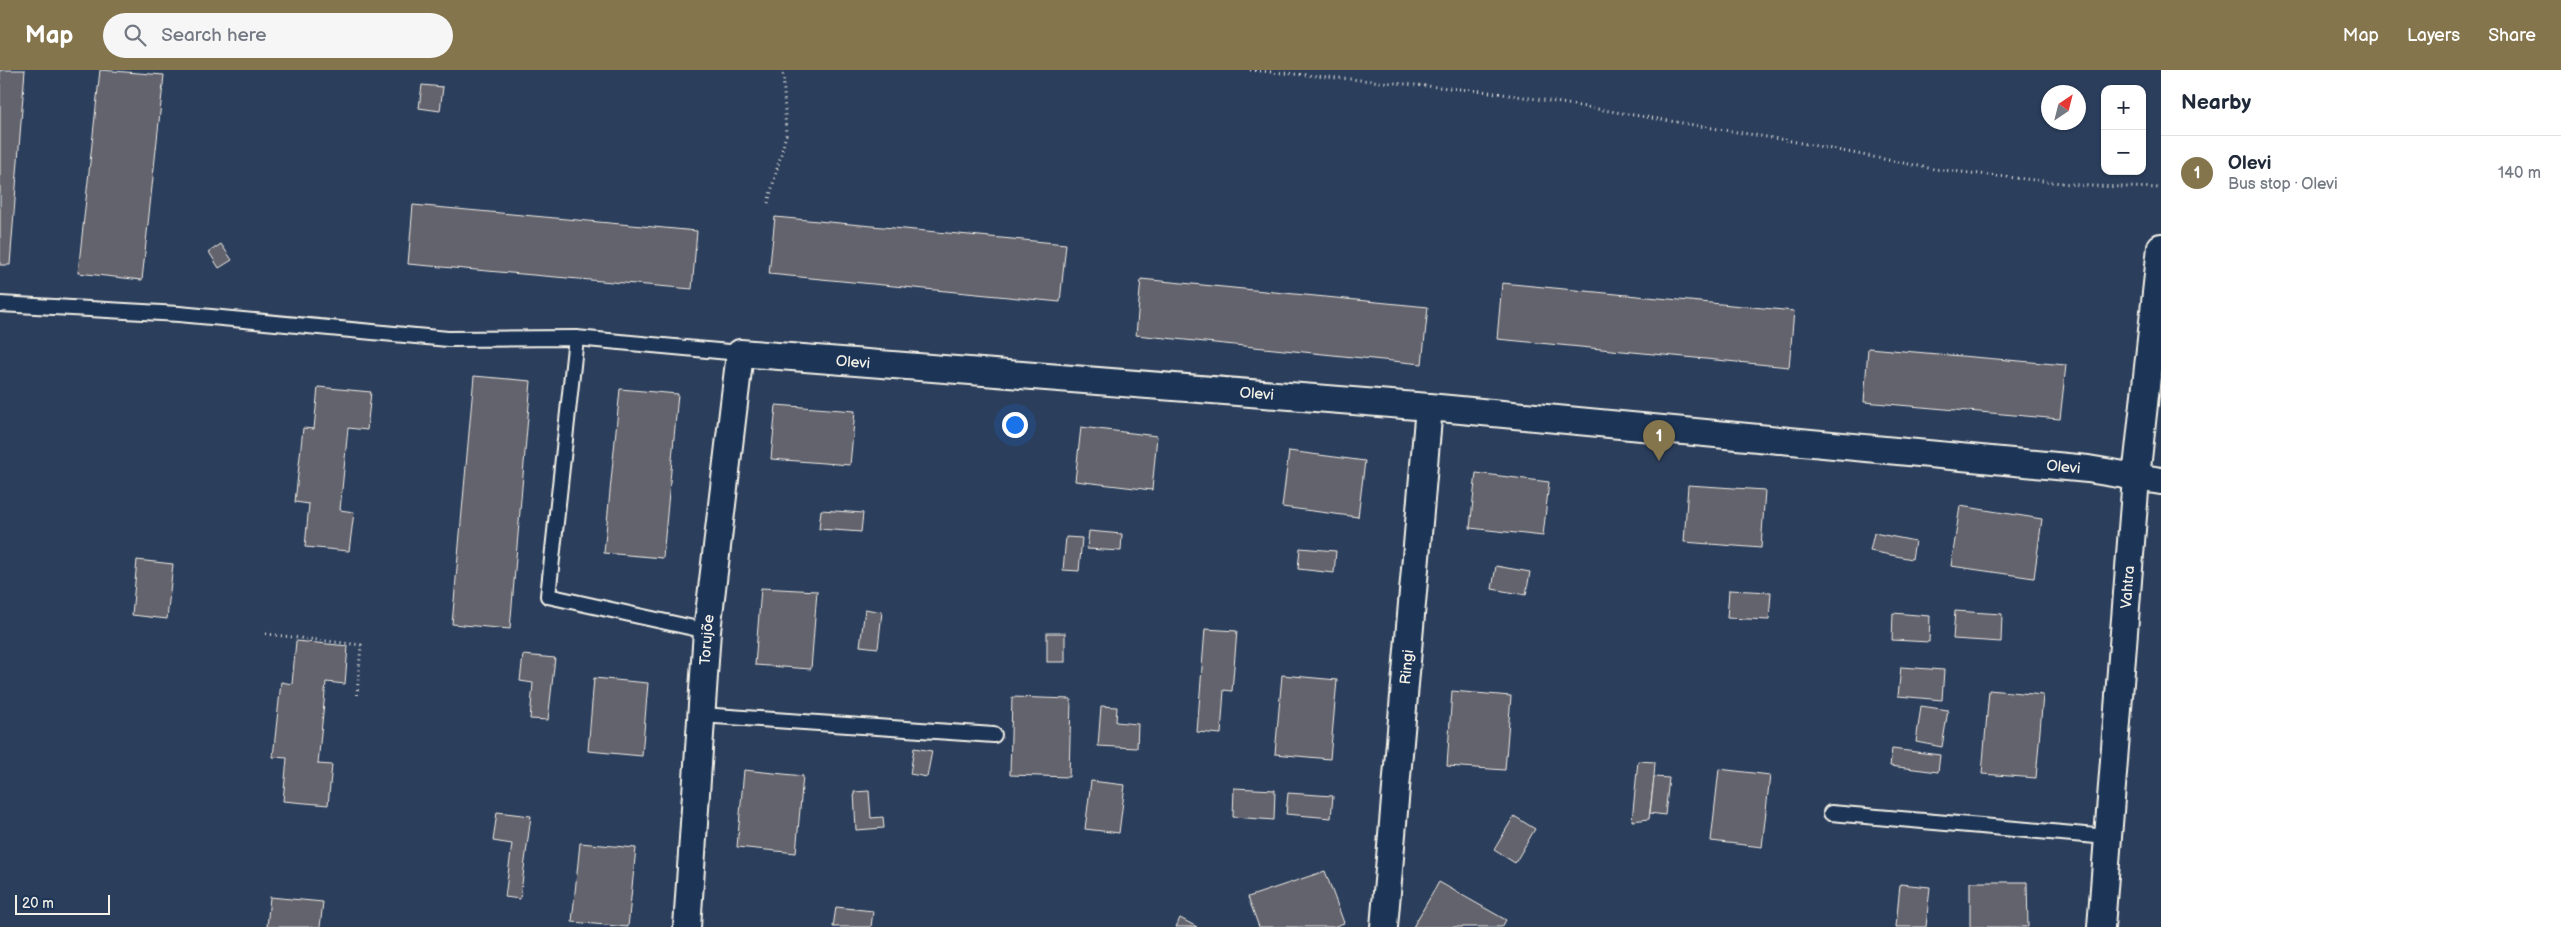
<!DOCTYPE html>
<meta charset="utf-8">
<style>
:root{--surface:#fff;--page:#f6f6f7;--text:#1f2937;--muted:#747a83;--line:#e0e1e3;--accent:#84754c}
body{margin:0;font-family:"Balsamiq Sans",sans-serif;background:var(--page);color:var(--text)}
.controls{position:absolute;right:15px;top:15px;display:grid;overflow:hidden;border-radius:10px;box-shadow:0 1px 4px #0004}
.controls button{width:45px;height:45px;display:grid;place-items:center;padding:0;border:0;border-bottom:1px solid var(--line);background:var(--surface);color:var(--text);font:25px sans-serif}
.compass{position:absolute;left:2041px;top:15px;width:45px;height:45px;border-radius:50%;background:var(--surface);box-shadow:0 1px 4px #0004;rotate:35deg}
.scale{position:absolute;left:15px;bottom:12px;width:95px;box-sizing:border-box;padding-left:5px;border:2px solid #f4f1e8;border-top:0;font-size:14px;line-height:18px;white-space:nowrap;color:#f4f1e8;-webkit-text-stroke:4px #1d3557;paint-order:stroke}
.you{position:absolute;left:1014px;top:354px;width:18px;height:18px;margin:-12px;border:4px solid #fff;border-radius:50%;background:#1a73e8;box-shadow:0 0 0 8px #1a73e833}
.badge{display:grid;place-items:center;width:32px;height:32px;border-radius:50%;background:var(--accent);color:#fff;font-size:16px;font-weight:700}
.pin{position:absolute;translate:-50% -41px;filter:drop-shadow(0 1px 2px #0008)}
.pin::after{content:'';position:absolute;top:26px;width:18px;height:15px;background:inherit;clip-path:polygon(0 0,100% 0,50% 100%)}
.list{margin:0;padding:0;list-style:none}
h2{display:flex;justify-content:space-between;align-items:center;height:65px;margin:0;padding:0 20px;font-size:21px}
h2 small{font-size:16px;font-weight:400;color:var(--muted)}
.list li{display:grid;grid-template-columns:32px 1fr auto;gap:15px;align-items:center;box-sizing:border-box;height:75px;padding:0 20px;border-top:1px solid var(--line)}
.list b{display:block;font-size:19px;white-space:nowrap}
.list p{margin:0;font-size:16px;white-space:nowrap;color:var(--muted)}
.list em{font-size:16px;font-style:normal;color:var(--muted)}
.icon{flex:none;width:28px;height:28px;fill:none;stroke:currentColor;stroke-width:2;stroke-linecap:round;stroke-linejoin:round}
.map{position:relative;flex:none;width:2161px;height:857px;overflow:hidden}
header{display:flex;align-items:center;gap:30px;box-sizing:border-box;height:70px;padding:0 25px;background:var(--accent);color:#fff}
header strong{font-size:24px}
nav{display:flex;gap:28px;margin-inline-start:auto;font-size:18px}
.search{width:350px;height:45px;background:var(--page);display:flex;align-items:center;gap:12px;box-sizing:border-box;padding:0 18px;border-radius:28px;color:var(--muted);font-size:19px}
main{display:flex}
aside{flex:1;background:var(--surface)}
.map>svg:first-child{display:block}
.building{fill:#64636e;stroke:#f4f1e8}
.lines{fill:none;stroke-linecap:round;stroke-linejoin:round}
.lane-casing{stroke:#f4f1e8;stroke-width:18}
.street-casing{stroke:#f4f1e8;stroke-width:30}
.path{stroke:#f4f1e8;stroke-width:3;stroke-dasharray:1 4;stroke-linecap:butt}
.lane{stroke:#1d3557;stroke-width:14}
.street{stroke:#1d3557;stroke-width:26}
.labels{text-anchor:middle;stroke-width:5;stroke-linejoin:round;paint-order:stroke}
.street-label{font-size:15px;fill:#f4f1e8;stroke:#1d3557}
</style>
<header>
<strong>Map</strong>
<div class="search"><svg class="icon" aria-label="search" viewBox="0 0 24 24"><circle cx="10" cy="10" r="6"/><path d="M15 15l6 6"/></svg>Search here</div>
<nav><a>Map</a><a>Layers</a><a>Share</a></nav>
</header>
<main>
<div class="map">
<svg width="2161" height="857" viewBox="0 0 2161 857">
<rect width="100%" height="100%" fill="#2b3e5c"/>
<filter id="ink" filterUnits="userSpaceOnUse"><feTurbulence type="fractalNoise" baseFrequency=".02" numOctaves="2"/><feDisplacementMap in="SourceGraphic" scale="10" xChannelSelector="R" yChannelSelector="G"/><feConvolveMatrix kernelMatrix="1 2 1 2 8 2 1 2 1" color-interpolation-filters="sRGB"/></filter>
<g filter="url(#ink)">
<g class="building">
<path d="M 0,0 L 25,0 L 10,195 L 0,195 Z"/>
<path d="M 100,0 L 164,5 L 142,210 L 78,203 Z"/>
<path d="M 422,15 L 443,17 L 440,41 L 419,38 Z"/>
<path d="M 413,135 L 697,161 L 692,219 L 408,194 Z"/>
<path d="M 775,147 L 1066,174 L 1060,232 L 769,204 Z"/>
<path d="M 221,174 L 232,190 L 219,198 L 209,182 Z"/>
<path d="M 1141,209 L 1428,237 L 1422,294 L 1136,265 Z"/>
<path d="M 1502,213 L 1794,241 L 1789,297 L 1497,269 Z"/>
<path d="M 1868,278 L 2066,295 L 2060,349 L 1864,332 Z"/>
<path d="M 474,306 L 531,311 L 510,559 L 452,554 Z"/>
<path d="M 318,317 L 371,322 L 367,360 L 348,358 L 340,440 L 354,442 L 349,481 L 305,477 L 309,434 L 295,432 L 303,358 L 314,359 Z"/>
<path d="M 620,319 L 678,324 L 663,488 L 604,483 Z"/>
<path d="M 776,335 L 855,341 L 850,395 L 771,389 Z"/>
<path d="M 1081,357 L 1157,366 L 1152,420 L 1075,411 Z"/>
<path d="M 1289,381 L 1365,391 L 1358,447 L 1282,437 Z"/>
<path d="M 1476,403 L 1549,412 L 1543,466 L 1470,458 Z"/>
<path d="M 1688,415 L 1765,420 L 1761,478 L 1684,472 Z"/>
<path d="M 1960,436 L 2042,449 L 2034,508 L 1951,496 Z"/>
<path d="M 821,440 L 863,443 L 861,462 L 819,459 Z"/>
<path d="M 1089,461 L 1122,464 L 1121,481 L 1087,479 Z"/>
<path d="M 1874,463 L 1915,471 L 1912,489 L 1870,481 Z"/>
<path d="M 1066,467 L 1082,468 L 1079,501 L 1063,500 Z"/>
<path d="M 1300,478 L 1336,481 L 1334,503 L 1298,499 Z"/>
<path d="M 137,490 L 173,494 L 167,549 L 132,545 Z"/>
<path d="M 1496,496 L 1530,502 L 1526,525 L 1492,519 Z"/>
<path d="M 761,518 L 817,521 L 811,599 L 755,595 Z"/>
<path d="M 1729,520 L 1771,522 L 1769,550 L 1727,548 Z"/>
<path d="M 865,539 L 882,542 L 878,578 L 860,576 Z"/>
<path d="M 1955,541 L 2002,544 L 2001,572 L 1953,569 Z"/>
<path d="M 1893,543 L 1930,546 L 1929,572 L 1892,570 Z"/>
<path d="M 1205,559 L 1237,561 L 1232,621 L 1224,620 L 1221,664 L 1197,662 Z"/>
<rect x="1047" y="563" width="18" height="29"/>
<path d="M 296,571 L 348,576 L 345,614 L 326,612 L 318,694 L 332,695 L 328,735 L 283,731 L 287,688 L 273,687 L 281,612 L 292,614 Z"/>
<path d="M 523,585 L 555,588 L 548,650 L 530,649 L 533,613 L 520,611 Z"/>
<path d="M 1901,597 L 1944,600 L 1942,630 L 1898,626 Z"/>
<path d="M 1282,605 L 1337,610 L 1330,689 L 1275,684 Z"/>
<path d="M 594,608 L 648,613 L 642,686 L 588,681 Z"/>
<path d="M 1989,620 L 2043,625 L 2036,708 L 1982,704 Z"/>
<path d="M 1452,621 L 1511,626 L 1505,700 L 1447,696 Z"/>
<path d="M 1012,627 L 1071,629 L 1069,707 L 1010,705 Z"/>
<path d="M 1101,636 L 1117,637 L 1116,652 L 1138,654 L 1137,678 L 1098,676 Z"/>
<path d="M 1921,636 L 1948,640 L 1942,677 L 1916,672 Z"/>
<path d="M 914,678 L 932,681 L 927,707 L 910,704 Z"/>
<path d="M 1892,679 L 1940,685 L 1938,702 L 1890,696 Z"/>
<path d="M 1638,691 L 1655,692 L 1654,707 L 1649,749 L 1632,751 Z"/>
<path d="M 1719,699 L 1770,705 L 1762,777 L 1711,771 Z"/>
<path d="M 744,700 L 803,706 L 796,783 L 737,777 Z"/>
<path d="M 1654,707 L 1669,708 L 1665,745 L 1650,743 Z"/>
<path d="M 1091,711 L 1125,715 L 1119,763 L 1085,759 Z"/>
<path d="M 1234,718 L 1275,720 L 1274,750 L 1233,747 Z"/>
<path d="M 869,721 L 871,748 L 883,747 L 884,758 L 856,760 L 854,722 Z"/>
<path d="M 1288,723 L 1333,726 L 1331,748 L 1286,744 Z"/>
<path d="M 497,742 L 531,746 L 520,829 L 505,827 L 512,774 L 493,771 Z"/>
<path d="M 1514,746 L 1535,759 L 1515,793 L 1494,780 Z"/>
<path d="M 580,773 L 636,778 L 628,857 L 572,852 Z"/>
<path d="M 1325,801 L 1344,853 L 1333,857 L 1259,857 L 1248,827 Z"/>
<path d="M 1439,812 L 1506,850 L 1502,857 L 1413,857 Z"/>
<path d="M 1970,812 L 2027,812 L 2028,857 L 1970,857 Z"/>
<path d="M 1900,814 L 1930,817 L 1926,857 L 1896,857 Z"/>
<path d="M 270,827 L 323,832 L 320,857 L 267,857 Z"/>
<path d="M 836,837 L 873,841 L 871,857 L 833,857 Z"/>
<path d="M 1180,848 L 1197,857 L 1176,857 Z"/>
</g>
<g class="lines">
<g class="lane-casing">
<g id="lane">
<path d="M 0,234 L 179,244 L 448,269 L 576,268 L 740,283"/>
<path d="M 576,268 L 548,526 L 707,561"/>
<path d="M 701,645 L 994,665"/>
<path d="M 1831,743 L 2108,767"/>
</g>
</g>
<g class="street-casing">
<g id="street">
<path id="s1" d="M 687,857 L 707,561 L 740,283 L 1429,337 L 2088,399 L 2161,411"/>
<path id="s2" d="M 1384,857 L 1429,337"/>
<path id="s3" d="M 2101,857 L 2136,408 L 2161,177"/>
</g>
</g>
<g class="path">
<path d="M 1250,0 L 1482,21 L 1537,29 L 1791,71 L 1934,99 L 2089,116 L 2161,118"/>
<path d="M 768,133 L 786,65 L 783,0"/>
<path d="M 266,564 L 361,575 L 357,625"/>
</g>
<use href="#lane" class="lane"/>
<use href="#street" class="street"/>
</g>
</g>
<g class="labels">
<g class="street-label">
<text dy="5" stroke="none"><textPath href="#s1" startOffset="690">Olevi</textPath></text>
<text dy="5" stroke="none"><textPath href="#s1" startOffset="1095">Olevi</textPath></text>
<text dy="5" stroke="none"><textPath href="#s1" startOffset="1905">Olevi</textPath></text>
<text dy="5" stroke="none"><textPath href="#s3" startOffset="341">Vahtra</textPath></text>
<text dy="5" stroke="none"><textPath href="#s1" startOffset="288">Torujõe</textPath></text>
<text dy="5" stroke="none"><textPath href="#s2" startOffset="261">Ringi</textPath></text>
</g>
</g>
</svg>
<div class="controls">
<button>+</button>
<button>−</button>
</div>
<svg class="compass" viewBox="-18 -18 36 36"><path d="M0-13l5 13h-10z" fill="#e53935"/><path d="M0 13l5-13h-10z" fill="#747a83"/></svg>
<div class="scale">20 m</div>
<div class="you"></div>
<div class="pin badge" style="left:1659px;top:391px">1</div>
</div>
<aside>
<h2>Nearby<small></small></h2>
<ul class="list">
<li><span class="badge">1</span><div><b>Olevi</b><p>Bus stop · Olevi</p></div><em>140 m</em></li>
</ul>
</aside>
</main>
